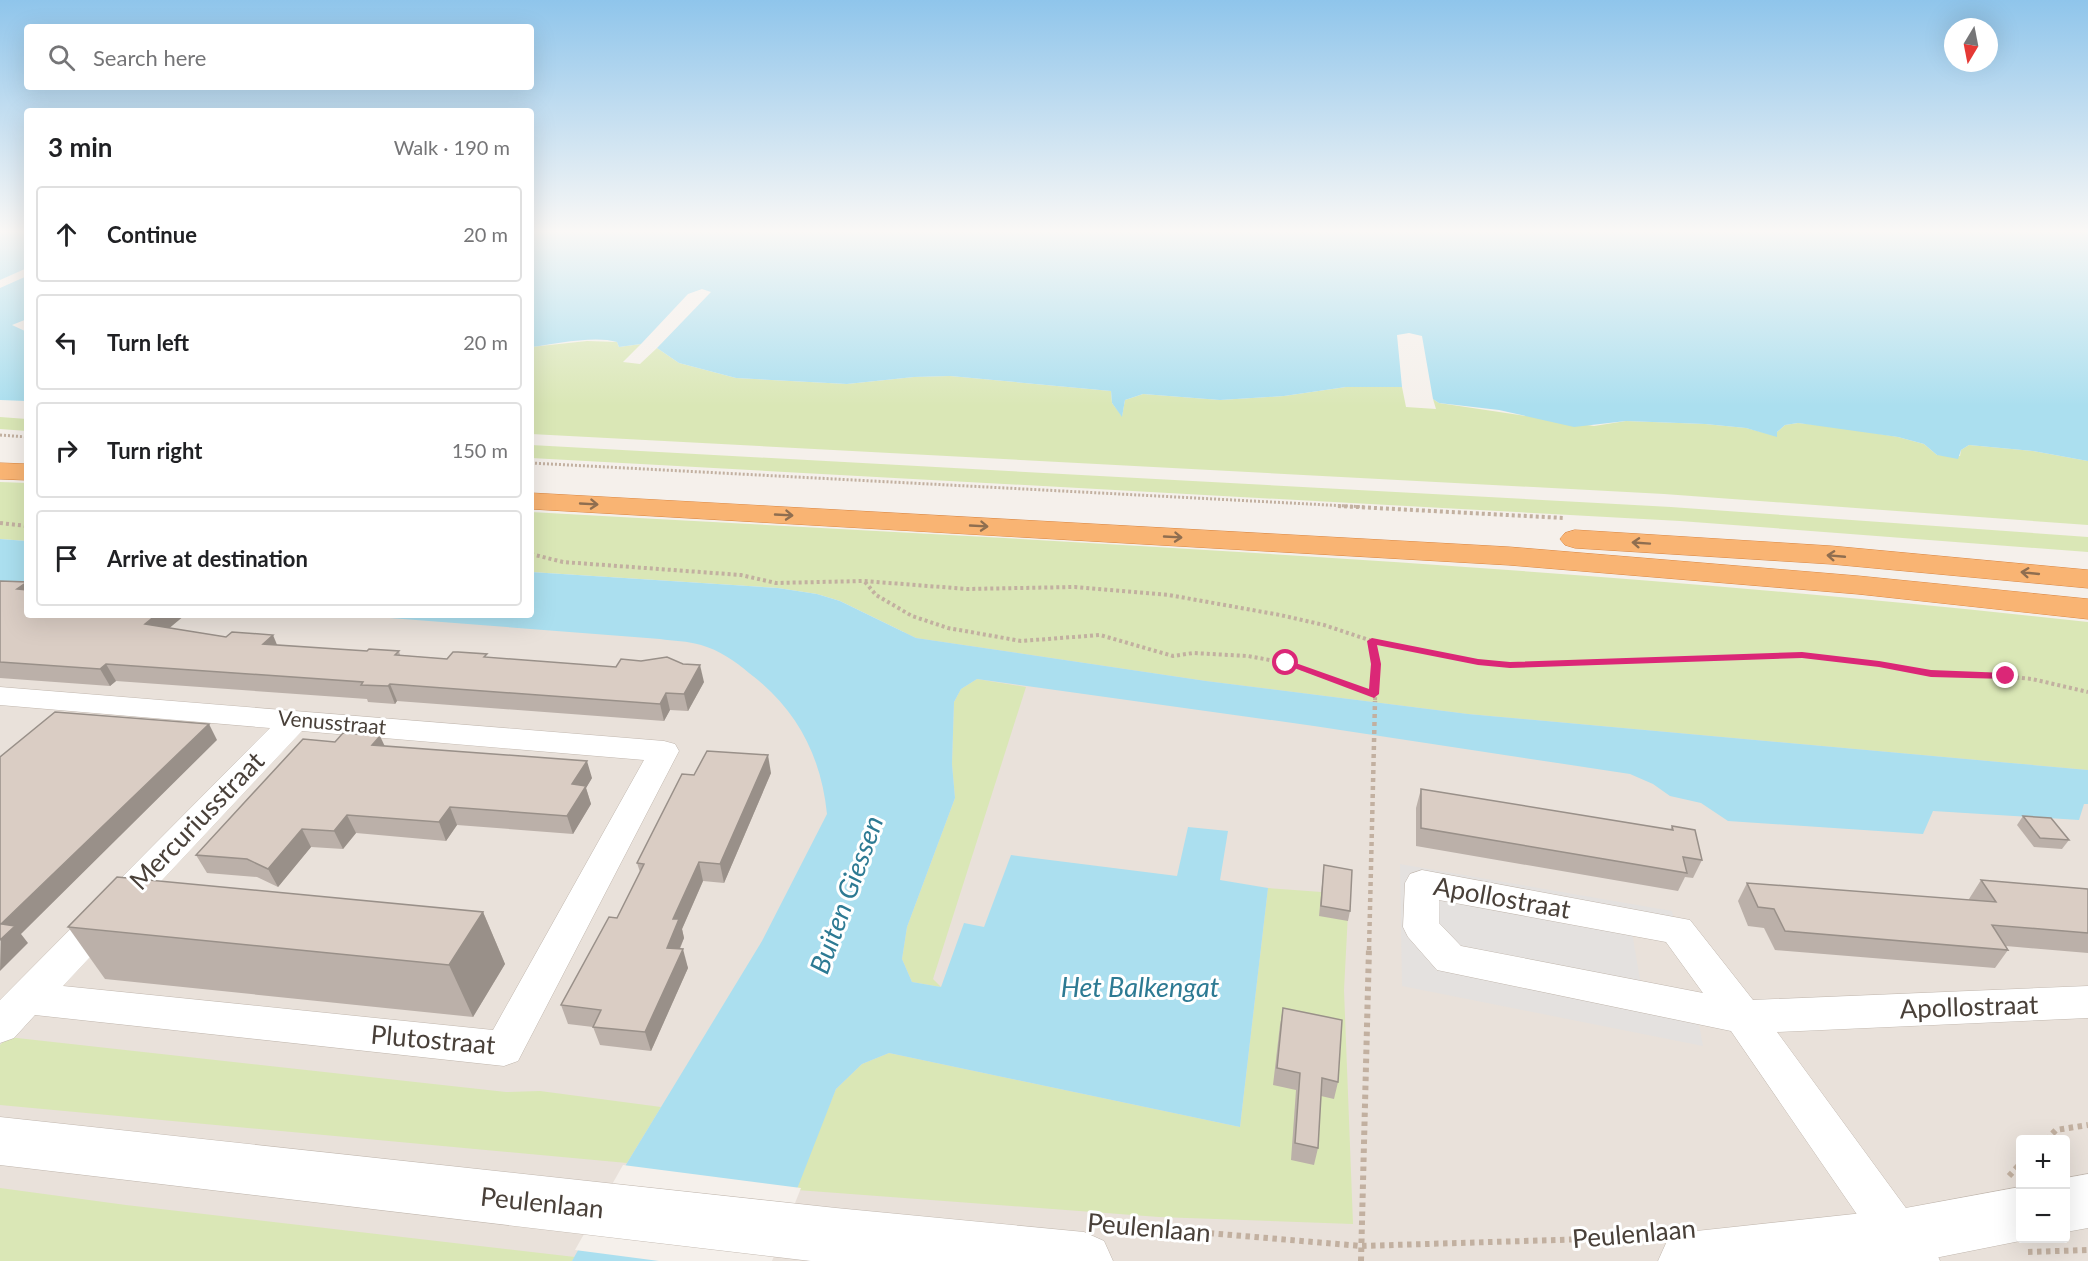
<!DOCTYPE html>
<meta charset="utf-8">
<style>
:root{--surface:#fff;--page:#f2f2f2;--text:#202124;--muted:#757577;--line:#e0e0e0}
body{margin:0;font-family:Lato,sans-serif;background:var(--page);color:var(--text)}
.controls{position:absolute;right:18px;bottom:18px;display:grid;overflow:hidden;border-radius:6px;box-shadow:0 6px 24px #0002}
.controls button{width:54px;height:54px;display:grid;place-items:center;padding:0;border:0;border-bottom:2px solid var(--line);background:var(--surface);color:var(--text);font:30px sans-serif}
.compass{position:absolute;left:1944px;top:18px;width:54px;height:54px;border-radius:50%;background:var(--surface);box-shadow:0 6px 24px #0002;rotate:190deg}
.stop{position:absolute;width:18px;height:18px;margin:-14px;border:4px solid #db2777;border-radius:50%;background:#fff}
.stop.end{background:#db2777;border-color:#fff;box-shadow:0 2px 6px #0008}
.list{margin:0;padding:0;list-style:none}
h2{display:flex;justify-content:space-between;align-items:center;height:78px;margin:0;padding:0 24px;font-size:26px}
h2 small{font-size:20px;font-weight:400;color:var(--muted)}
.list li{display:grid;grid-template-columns:39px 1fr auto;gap:18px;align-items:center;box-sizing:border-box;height:96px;margin:0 12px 12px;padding:0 12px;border:2px solid var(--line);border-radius:6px}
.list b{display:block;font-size:22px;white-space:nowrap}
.list em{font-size:20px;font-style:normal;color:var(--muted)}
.icon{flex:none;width:33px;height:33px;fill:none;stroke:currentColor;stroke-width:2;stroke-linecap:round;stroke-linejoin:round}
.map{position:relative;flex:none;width:2088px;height:1261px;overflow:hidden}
.search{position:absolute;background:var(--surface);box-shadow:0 6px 24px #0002;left:24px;top:24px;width:510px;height:66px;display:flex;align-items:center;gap:15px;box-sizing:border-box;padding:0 21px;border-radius:6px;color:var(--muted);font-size:22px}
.panel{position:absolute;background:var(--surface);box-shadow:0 6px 24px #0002;left:24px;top:108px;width:510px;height:510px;border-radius:6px}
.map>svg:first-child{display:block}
.residential{fill:#e9e1da;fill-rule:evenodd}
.green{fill:#dae7b6}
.parking{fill:#e4e1df}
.water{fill:#abdfef}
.pier{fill:#f5f0eb}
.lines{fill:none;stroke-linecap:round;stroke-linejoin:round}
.minor-casing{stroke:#c1b7ae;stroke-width:1}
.tertiary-casing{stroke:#c1b7ae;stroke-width:1}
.motorway-casing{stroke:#d98642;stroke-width:1}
.path-far3{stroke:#c2b0a0;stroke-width:3;stroke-dasharray:2 2;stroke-linecap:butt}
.path-far2{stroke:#c2b0a0;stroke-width:4;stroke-dasharray:3 3;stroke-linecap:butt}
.path-far1{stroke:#c2b0a0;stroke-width:4.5;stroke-dasharray:4 4;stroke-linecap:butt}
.path{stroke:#c2b0a0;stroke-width:6;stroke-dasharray:4.5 4.5;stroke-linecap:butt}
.minor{fill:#fff;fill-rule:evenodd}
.tertiary{fill:#fff;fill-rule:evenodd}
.motorway{fill:#f9b473;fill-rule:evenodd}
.wall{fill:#bbb0a9}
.shaded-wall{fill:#999089}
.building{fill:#dacdc4;stroke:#999089;stroke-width:1.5}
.oneway{stroke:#8f6e50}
.route{fill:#db2777}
.labels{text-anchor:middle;stroke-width:6;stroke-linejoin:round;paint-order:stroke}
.street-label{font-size:21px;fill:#494039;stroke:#fff}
.near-street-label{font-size:26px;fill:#494039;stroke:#fff}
.near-water-label{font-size:27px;font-style:italic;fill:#2d7a93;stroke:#fff}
</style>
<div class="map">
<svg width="2088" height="1261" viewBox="0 0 2088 1261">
<rect width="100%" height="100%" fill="#f5f0eb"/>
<path class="residential" d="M 0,551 L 27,615 L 531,615 L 2088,686 L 2088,1261 L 0,1261 ZM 2020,1140 L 2066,1140 L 2066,1238 L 2020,1238 Z"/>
<g class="green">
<path d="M 587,341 L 617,342 L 619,347 L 641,344 L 623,362 L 640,364 L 657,348 L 679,363 L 736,378 L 847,384 L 914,377 L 950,376 L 1111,391 L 1112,403 L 1122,416 L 1125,400 L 1143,394 L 1220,400 L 1284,396 L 1346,387 L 1402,387 L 1406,407 L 1436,409 L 1433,399 L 1439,403 L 1594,426 L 1626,421 L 1705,424 L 1746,428 L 1777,436 L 1777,432 L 1785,425 L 1798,423 L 1838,427 L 1898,437 L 1924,444 L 1937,455 L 1960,456 L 1961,450 L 1969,445 L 2033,451 L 2088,461 L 2088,525 L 1664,494 L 531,434 L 531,347 Z"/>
<path d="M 0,417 L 27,419 L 27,431 L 0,429 Z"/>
<path d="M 531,445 L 1671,507 L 2088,537 L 2088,552 L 1680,521 L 531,458 Z"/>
<path d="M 0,482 L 27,483 L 27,541 L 0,539 Z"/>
<path d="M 531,512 C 1051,541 1571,565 2088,622 L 2088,770 L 1468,714 L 1206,681 L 916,638 L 840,601 L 817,594 L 778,588 L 531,572 Z"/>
<path d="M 977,679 L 1026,687 L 933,979 L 941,987 L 912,982 L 902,959 L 907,927 L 955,798 L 952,764 L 954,702 L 961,689 Z"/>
<path d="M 1268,888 L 1349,894 L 1344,990 L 1353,1224 L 1159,1217 L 797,1190 L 803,1168 L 836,1089 L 862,1064 L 889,1053 L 1240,1127 Z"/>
<path d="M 8,1037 L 506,1092 L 540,1091 L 661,1107 L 627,1163 L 0,1105 L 0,1045 Z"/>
<path d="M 0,1188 L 126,1205 L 575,1257 L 572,1261 L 0,1261 Z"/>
</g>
<path class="parking" d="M 1400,864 L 1672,911 L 1677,930 L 1630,921 L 1643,997 L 1696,1008 L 1703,1046 L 1402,986 Z"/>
<g class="water">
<path d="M 0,230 L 27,230 L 27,268 L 0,280 Z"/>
<path d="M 531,230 L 2088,230 L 2088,461 L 2033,451 L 1969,445 L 1961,450 L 1958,459 L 1937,455 L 1924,444 L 1898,437 L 1798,423 L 1785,425 L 1777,432 L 1777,437 L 1746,428 L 1705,424 L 1626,421 L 1574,427 L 1499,410 L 1439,403 L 1433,399 L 1422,336 L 1409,333 L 1397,335 L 1402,387 L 1346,387 L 1284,396 L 1220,400 L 1143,394 L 1125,400 L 1122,417 L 1112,403 L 1111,391 L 950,376 L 914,377 L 847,384 L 736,378 L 679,363 L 657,348 L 711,292 L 702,289 L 688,294 L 641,344 L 619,347 L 617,342 C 595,335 554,344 531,347 Z"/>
<path d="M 27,276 L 27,319 L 12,325 L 27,332 L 27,401 L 0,400 L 0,288 Z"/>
<path d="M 0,539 L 27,541 L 27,592 L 0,590 Z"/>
<path d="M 531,572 L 778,588 L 817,594 L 840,601 L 916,638 L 1206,681 L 1468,714 L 2088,770 L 2088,804 L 2084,804 L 2079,820 L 1933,811 L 1923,834 L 1728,821 L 1701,803 L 1670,796 L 1653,784 L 1630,774 L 1314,726 L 977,679 L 961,689 L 954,702 L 952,764 L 955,798 L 907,927 L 902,959 L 912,982 L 941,987 L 964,923 L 984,927 L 1011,855 L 1177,876 L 1188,827 L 1228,831 L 1220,880 L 1268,888 L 1240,1127 L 889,1053 L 862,1064 L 836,1089 L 769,1261 L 572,1261 L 627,1163 L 762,941 L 827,814 C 821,755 796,708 749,673 C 735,661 719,650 701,645 C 688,641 673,641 660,639 L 351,615 L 531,615 Z"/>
</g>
<path class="pier" d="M 623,1165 L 801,1188 L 772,1261 L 659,1261 L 575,1250 Z"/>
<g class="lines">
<g class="minor-casing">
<g id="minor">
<path d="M 0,687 L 664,741 L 675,744 L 679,751 L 518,1061 L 504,1066 L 35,1015 L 14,1038 L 0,1043 L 0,1000 L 270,728 L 0,705 ZM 302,731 L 644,760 L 493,1030 L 63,986 Z"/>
<path d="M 1422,870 L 1690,920 L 1753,1000 L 2088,986 L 2088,1018 L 1777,1032 L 1933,1245 L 1940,1261 L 1889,1261 L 1731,1031 L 1437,970 L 1408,937 L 1403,927 L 1405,883 L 1410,874 ZM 1439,900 L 1666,942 L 1703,993 L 1461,946 L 1439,923 Z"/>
</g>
</g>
<g class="tertiary-casing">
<g id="tertiary">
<path d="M 0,1117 L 836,1208 L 1084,1232 L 1104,1241 L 1113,1261 L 811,1261 L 0,1165 Z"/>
<path d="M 2088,1174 L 2088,1228 L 2066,1232 L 2066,1178 Z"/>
<path d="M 2020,1187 L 2020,1238 L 2027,1238 L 2020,1241 L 1920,1261 L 1658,1261 L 1667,1241 L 1687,1232 L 1900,1209 Z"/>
</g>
</g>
<g class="motorway-casing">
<g id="motorway">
<path d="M 0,463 L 27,464 L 27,480 L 0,479 Z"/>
<path d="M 531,493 L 1509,547 L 1858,576 L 2088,599 L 2088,619 L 1858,594 L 1509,565 L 531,509 Z"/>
<path d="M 1575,530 L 1831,546 L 2088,570 L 2088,588 L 1831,564 L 1575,548 L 1565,545 L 1560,539 L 1565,533 Z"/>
</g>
</g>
<g class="path-far3">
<path d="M 0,435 L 27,437"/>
<path d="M 531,463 L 1366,507"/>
</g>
<g class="path-far2">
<path d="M 1338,506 L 1564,518"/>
<path d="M 0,523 L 27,526"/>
<path d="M 531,554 L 563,562 L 741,575 L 776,583 L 864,581 L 967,589 L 1075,587 L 1169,595 L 1280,615 L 1324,625 L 1372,641 L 1376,664 L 1375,703"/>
<path d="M 865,582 L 876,595 L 912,616 L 948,628 L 1021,641 L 1100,635 L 1173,656 L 1193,653 L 1248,656 L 1286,663 L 1374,694"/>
<path d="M 1372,641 L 1477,662 L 1511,665 L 1802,655 L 1879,664 L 1931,674 L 1980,674 L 2032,679 L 2088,692"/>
</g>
<path class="path-far1" d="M 1369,950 L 1375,701"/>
<g class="path">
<path d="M 2046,1140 L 2056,1130 L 2088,1125"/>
<path d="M 2009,1176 L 2020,1164"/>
<path d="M 1102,1224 L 1361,1246 L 1654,1237"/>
<path d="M 2028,1252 L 2088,1250"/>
<path d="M 1361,1261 L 1369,948"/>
</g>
<use href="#minor" class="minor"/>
<use href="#tertiary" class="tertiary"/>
<use href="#motorway" class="motorway"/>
</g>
<g class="wall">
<path d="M 0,581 L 27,615 L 170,628 L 277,645 L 367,651 L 399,651 L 400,655 L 447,659 L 488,657 L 704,682 L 688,711 L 670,710 L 664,721 L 397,701 L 395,704 L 368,702 L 367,699 L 116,681 L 110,686 L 0,678 Z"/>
<path d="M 385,746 L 592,778 L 586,788 L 591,804 L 573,834 L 457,825 L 446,841 L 356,833 L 343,849 L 311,847 L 278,887 L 257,877 L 207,873 L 196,855 Z"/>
<path d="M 771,773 L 724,883 L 703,881 L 682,929 L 684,938 L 680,949 L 688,968 L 651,1051 L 600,1045 L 593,1027 L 568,1024 L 561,1005 L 617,918 L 640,872 L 637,863 L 694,775 Z"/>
<path d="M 1421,789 L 1670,830 L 1672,826 L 1702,860 L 1693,878 L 1685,877 L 1678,891 L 1416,846 L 1416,808 Z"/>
<path d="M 2023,816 L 2069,840 L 2062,849 L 2034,847 L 2017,825 Z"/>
<path d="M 1324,865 L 1350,911 L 1348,921 L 1319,916 L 1323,874 Z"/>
<path d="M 1981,880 L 2088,889 L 2088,953 L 2006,946 L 2008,950 L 1995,968 L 1775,950 L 1764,928 L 1748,926 L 1738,901 L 1747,883 L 1969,900 L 1969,899 Z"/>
<path d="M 483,912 L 505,964 L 473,1017 L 105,979 L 68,927 Z"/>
<path d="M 1283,1008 L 1338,1082 L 1334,1099 L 1321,1096 L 1318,1148 L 1314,1165 L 1291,1160 L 1296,1090 L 1273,1085 L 1280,1025 Z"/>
</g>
<g class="shaded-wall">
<path d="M 27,582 L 27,605 L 17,589 Z"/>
<path d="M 156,615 L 185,615 L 154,641 L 145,624 Z"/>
<path d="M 273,635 L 280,652 L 263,644 Z"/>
<path d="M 106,664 L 116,681 L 110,686 L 100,669 Z"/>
<path d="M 700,665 L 704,682 L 688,711 L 684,694 Z"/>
<path d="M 390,684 L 397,701 L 395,704 L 388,686 Z"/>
<path d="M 666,693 L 670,710 L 664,721 L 660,704 Z"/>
<path d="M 209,724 L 217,740 L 21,934 L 28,943 L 0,971 L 1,924 Z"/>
<path d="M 380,736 L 388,753 L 372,745 Z"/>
<path d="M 768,755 L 771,773 L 724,883 L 720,864 Z"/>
<path d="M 587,761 L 592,778 L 586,788 L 591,804 L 573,834 L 567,816 L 572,784 Z"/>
<path d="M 450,807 L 457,825 L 446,841 L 439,822 Z"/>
<path d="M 347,815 L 356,833 L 343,849 L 334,831 Z"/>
<path d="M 302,829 L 311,847 L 278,887 L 268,869 Z"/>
<path d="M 699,862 L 703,881 L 682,929 L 684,938 L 672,966 L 667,948 L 673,919 Z"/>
<path d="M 483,912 L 505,964 L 473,1017 L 449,965 Z"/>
<path d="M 683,949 L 688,968 L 651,1051 L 645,1032 Z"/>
</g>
<g class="building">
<path d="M 0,581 L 27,582 L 17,589 L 27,590 L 27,615 L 156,615 L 145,624 L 226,637 L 232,632 L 273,635 L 263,644 L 367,651 L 369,649 L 399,651 L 395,655 L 447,659 L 453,652 L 458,652 L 487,654 L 484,657 L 616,667 L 621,659 L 641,661 L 667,657 L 683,664 L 700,665 L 684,694 L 666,693 L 660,704 L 390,684 L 388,686 L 361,685 L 363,682 L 106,664 L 100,669 L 0,662 Z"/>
<path d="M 55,712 L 209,724 L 1,924 L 15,926 L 0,940 L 0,757 Z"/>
<path d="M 343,733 L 380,736 L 372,745 L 587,761 L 572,784 L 586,786 L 567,816 L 450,807 L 439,822 L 347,815 L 334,831 L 302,829 L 268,869 L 247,859 L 196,855 L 303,739 L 335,742 Z"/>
<path d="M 707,751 L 768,755 L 720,864 L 699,862 L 673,919 L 679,919 L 667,948 L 683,949 L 645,1032 L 593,1027 L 601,1010 L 561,1005 L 609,917 L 617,918 L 644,864 L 637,863 L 682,774 L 694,775 Z"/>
<path d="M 1421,789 L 1673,830 L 1672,826 L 1695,830 L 1702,860 L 1683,857 L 1687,873 L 1421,828 Z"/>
<path d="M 2023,816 L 2051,818 L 2069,840 L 2040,838 Z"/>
<path d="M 1324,865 L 1352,870 L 1350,911 L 1321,906 Z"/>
<path d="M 117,877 L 483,912 L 449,965 L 68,927 Z"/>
<path d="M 1981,880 L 2088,889 L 2088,933 L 1992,925 L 2008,950 L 1785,931 L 1774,909 L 1758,907 L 1747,883 L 1996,902 Z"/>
<path d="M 1283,1008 L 1342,1020 L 1338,1082 L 1322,1078 L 1318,1148 L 1295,1143 L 1300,1073 L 1277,1068 Z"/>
</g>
<defs><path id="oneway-shaft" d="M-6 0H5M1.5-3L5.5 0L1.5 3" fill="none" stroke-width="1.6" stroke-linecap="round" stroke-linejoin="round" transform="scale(1.5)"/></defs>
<g class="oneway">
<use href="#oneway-shaft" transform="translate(589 504) rotate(3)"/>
<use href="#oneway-shaft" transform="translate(784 515) rotate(3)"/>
<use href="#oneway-shaft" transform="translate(979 526) rotate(3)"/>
<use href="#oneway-shaft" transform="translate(1173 537) rotate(3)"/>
<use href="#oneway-shaft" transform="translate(1641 543) rotate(-176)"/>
<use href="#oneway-shaft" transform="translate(1836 556) rotate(-175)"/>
<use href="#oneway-shaft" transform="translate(2030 573) rotate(-174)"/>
</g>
<linearGradient id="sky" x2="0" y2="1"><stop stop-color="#8fc5eb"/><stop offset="0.57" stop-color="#faf8f6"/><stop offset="1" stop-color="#faf8f6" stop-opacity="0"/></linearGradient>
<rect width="2088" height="406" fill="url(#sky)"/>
<path class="route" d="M 1372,638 L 1478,659 L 1510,662 L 1802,652 L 1879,661 L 1931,670 L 2006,673 L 2011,676 L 2006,679 L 1931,677 L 1879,667 L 1802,658 L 1510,668 L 1478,665 L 1377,645 L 1381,664 L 1379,694 L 1374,698 L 1281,663 L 1290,661 L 1369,689 L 1371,664 L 1367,641 Z"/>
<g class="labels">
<g class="street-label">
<text transform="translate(332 723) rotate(5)" y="7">Venusstraat</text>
</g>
<g class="near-street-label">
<text transform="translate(197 821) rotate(-46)" y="9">Mercuriusstraat</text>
<text transform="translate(1502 898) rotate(10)" y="9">Apollostraat</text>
<text transform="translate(1969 1007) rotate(-2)" y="9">Apollostraat</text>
<text transform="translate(433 1040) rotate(5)" y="9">Plutostraat</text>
<text transform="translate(542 1203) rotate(6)" y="9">Peulenlaan</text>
<text transform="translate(1149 1228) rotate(5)" y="9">Peulenlaan</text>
<text transform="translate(1634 1234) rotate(-5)" y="9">Peulenlaan</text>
</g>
<g class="near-water-label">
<text transform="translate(847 895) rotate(-70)" y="9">Buiten Giessen</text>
<text x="1140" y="997">Het Balkengat</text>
</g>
</g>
</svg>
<div class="controls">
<button>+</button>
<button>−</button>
</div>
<svg class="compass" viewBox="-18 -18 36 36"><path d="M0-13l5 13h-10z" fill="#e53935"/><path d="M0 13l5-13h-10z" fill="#757577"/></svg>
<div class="stop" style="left:1286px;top:663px"></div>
<div class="stop end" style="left:2006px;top:676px"></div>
<div class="search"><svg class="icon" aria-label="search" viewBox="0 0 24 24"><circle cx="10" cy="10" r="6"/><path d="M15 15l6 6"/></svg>Search here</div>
<section class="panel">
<h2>3 min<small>Walk · 190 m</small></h2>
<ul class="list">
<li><svg class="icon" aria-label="ahead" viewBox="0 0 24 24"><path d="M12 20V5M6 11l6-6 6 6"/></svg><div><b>Continue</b></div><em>20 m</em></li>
<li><svg class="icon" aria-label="left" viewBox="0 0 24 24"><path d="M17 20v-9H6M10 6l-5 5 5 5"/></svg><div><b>Turn left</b></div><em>20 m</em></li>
<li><svg class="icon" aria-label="right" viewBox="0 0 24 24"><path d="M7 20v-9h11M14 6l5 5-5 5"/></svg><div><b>Turn right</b></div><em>150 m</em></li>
<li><svg class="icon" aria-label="arrive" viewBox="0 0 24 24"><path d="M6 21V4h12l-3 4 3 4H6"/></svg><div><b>Arrive at destination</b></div></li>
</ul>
</section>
</div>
